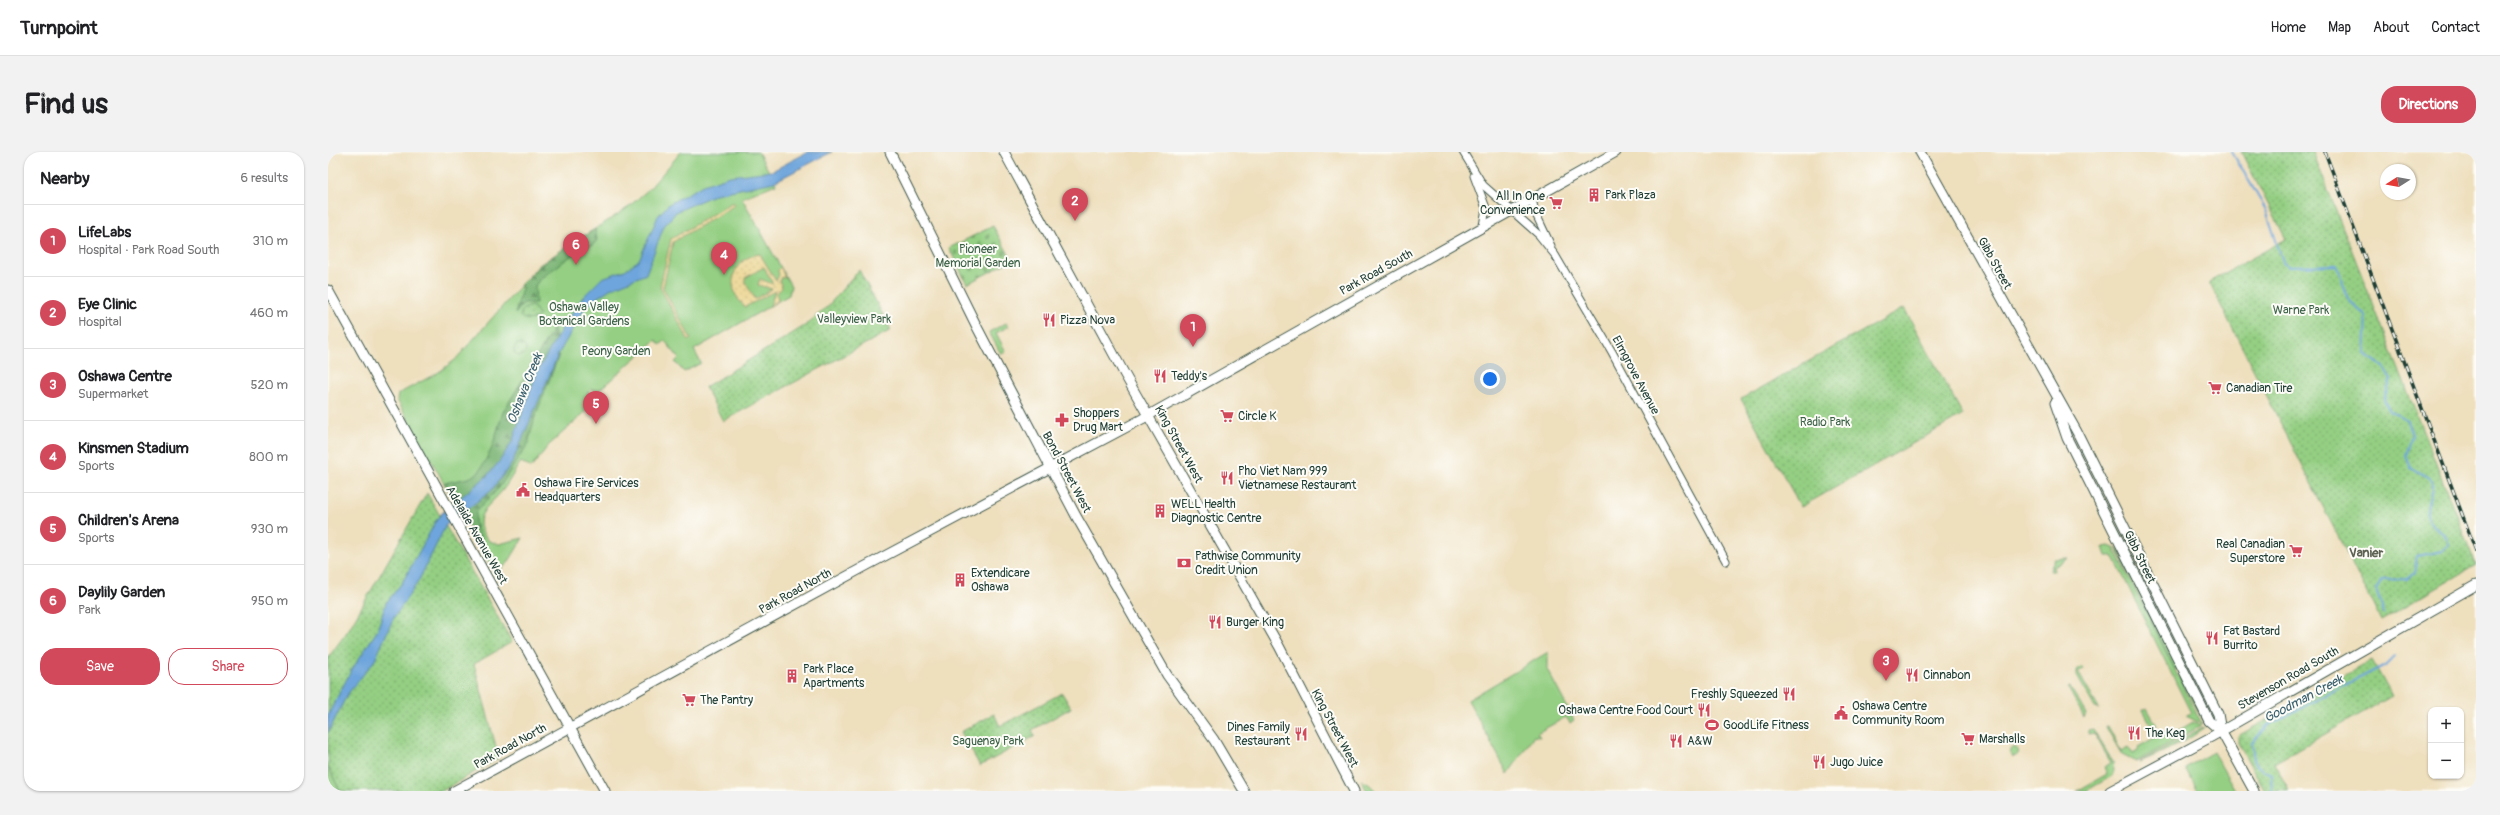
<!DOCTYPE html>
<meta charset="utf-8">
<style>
:root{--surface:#fff;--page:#f2f2f2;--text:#202124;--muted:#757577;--line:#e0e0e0;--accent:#d1495b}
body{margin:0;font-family:Pangolin,sans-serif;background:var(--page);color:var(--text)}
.controls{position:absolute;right:12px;bottom:12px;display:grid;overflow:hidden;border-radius:8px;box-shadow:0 1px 3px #0004}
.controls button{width:36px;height:36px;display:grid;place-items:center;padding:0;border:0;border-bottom:1px solid var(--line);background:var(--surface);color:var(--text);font:20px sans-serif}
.compass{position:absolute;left:2052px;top:12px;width:36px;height:36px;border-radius:50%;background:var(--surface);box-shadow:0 1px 3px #0004;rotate:259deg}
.you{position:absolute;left:1162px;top:227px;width:14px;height:14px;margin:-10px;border:3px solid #fff;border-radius:50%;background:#1a73e8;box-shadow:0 0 0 6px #1a73e833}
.badge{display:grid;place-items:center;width:26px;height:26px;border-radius:50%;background:var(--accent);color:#fff;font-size:13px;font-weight:700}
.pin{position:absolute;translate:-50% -33px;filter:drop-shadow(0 1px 2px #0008)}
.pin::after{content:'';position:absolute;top:21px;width:14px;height:12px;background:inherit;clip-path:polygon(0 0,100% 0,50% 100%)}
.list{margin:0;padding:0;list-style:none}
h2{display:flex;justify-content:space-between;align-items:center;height:52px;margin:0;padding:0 16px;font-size:17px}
h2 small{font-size:13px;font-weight:400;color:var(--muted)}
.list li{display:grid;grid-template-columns:26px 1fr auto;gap:12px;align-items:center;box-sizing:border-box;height:72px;padding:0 16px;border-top:1px solid var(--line)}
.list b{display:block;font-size:15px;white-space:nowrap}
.list p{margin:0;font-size:13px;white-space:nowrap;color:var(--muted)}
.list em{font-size:13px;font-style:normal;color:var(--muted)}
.actions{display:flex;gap:8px;padding:12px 16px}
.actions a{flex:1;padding:9px 0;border:1px solid var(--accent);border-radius:16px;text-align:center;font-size:14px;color:var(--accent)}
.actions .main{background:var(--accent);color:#fff}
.map{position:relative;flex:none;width:2148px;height:639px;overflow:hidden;border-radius:16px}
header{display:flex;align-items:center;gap:24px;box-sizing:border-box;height:56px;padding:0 20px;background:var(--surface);border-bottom:1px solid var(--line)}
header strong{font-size:19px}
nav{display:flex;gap:22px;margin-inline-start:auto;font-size:14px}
.intro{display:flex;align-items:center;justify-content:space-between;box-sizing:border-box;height:96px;padding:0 24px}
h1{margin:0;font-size:28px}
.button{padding:10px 18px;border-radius:16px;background:var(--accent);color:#fff;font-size:14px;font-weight:700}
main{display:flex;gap:24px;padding:0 24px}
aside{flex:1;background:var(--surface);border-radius:16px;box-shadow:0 1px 3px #0004}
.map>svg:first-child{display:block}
.green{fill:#94cf83;stroke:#5a865c}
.forest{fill:url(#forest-firs);stroke:#4b7852}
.sand{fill:url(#sand-dots);stroke:#868c69;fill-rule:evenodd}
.cemetery{fill:url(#cemetery-stones);stroke:#5a865c}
.park{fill:url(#park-dots);stroke:#5a865c}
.water{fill:#6ea5dc;stroke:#467188}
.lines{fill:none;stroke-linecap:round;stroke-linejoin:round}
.stream{stroke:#6ea5dc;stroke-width:2}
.minor-casing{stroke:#3e5549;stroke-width:9}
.major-casing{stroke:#3e5549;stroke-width:11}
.minor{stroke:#fff;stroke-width:7}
.major{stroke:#fff;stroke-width:9}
.rail-casing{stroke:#1f3d34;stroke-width:3.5}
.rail{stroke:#fdfcf7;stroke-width:2;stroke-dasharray:6;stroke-linecap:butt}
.labels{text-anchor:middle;stroke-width:4;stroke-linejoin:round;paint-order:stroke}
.poi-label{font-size:12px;fill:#1f3d34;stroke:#fdfcf7;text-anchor:start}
.park-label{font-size:12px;fill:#3c6248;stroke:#fdfcf7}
.street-label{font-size:12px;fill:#1f3d34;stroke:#fdfcf7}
.water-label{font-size:13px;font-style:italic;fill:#3b616f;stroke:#fdfcf7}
.neighbourhood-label{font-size:13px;font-weight:bold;fill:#5f6354;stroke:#fdfcf7}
</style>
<header>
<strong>Turnpoint</strong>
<nav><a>Home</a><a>Map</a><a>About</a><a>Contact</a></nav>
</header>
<div class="intro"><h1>Find us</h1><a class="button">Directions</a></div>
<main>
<aside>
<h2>Nearby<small>6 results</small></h2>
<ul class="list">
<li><span class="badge">1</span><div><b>LifeLabs</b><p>Hospital · Park Road South</p></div><em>310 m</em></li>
<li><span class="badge">2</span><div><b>Eye Clinic</b><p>Hospital</p></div><em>460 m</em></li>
<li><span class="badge">3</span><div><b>Oshawa Centre</b><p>Supermarket</p></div><em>520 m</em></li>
<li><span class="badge">4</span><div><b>Kinsmen Stadium</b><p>Sports</p></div><em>800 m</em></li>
<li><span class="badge">5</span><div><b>Children's Arena</b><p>Sports</p></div><em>930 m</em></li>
<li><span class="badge">6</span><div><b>Daylily Garden</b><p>Park</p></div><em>950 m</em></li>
</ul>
<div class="actions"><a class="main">Save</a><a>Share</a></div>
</aside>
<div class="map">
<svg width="2148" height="639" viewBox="0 0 2148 639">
<defs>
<pattern id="forest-firs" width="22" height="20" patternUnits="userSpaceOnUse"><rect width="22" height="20" fill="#77b271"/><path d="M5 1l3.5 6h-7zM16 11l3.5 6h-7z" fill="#61925e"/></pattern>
<pattern id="sand-dots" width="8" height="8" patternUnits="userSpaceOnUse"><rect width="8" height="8" fill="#eeda9e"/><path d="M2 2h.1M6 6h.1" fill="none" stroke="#ccbc89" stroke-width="1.8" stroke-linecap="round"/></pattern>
<pattern id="cemetery-stones" width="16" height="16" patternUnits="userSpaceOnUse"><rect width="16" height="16" fill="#94cf83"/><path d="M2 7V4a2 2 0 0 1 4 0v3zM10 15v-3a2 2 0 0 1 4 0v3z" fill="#78a96c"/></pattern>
<pattern id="park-dots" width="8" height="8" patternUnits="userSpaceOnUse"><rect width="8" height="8" fill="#94cf83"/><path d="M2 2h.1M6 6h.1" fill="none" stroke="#78a96c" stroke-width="1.8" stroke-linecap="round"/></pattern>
</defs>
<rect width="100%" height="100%" fill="#fdfcf7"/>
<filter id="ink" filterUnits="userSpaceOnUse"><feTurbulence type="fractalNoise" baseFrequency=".025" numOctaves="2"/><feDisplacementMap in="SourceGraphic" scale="8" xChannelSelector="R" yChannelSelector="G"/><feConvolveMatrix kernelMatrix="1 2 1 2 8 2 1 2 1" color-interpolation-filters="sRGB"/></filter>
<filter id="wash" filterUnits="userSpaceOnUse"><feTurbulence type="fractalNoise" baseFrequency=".012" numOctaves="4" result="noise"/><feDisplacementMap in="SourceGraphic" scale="16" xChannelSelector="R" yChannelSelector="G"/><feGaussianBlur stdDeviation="0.9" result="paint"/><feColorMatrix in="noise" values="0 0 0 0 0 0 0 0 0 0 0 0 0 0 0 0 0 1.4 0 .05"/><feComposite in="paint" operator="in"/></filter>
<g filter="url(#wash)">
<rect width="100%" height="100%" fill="#eedfbd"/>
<g class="green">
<path d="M 353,0 L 430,0 L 448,32 L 414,46 L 463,134 L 461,143 L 366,198 L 373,211 L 356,220 L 347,210 L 351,206 L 337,189 L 332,193 L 328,188 L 270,239 L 264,237 L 259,242 L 267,251 L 220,294 L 203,316 L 193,310 C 186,319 181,331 174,339 C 159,356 141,366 161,389 L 171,392 L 195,386 L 180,411 L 169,421 L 160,409 L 69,248 L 70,242 L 111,220 L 127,208 L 211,113 L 298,57 L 322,36 Z"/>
<path d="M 678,171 L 681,174 L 668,181 L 678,200 L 673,202 L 661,180 Z"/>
<path d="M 1781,394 L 1786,396 L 1874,572 L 1858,564 L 1863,561 L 1785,404 L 1778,404 L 1775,395 Z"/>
<path d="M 1788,395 L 1791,398 L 1850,516 L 1847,517 Z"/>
<path d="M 1740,406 L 1725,415 L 1726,419 L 1722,419 L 1726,407 Z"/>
<path d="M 1220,500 L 1220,519 L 1246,568 L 1242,571 L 1238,565 L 1209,581 L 1212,585 L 1206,584 L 1180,622 L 1140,548 Z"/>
<path d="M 1753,514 L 1755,517 L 1750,520 L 1771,557 L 1767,556 L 1749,524 L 1749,518 Z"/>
<path d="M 1855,525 L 1876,568 L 1877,571 L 1852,526 Z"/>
<path d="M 1742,535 L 1758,562 L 1756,565 L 1740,536 Z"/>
<path d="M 1819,556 L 1829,574 L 1825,576 L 1815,558 Z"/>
<path d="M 1865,570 L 1873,574 L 1808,610 L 1794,603 L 1778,575 L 1780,574 L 1793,599 L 1800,595 L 1805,602 L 1811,598 L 1810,595 L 1835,581 L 1839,579 L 1843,583 Z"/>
<path d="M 1876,575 C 1874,582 1821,607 1811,610 Z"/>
<path d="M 1765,577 L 1785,610 L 1786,619 L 1784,624 L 1758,639 L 1749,639 L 1779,622 L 1776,615 L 1783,611 L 1766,581 L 1760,582 L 1760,578 Z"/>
<circle cx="1686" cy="600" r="4.5"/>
<path d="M 1885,600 L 1906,636 L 1907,639 L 1870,639 L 1857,616 Z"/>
<path d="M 0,614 L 12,639 L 0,639 Z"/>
<path d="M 1033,628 L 1042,633 L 1048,639 L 1039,639 Z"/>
</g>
<g class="forest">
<path d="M 267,77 L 269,88 L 265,93 L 251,98 L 212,127 L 207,134 L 208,151 L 196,151 L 187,162 L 194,136 L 192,133 C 214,109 239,94 267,77 Z"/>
<path d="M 226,176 L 231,203 L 207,265 L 200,292 L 171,336 L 148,360 L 147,371 L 157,395 L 152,394 L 116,331 L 141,326 L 151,320 L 163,298 L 175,260 Z"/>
</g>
<g class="sand">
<path d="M 405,50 L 407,53 L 345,90 L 335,136 L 363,187 L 361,189 L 332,135 L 343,87 Z"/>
<path d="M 432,102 L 448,129 L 451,123 L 450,118 L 453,115 L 457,126 L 454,125 L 452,129 L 454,136 L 449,141 L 450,149 L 442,154 L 447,139 L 417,155 C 396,136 403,106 432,102 ZM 436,115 L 445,132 L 432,127 L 430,133 L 444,137 L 427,147 L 417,130 L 417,126 Z"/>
</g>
<path class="cemetery" d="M 665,74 L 684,108 L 639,132 L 621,96 Z"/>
<g class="park">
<path d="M 1913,0 L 1985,0 L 2148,413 L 2053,469 L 1881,130 L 1958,87 Z"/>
<path d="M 531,118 L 563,178 L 395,269 L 377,235 L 478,173 L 500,154 Z"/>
<path d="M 203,154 L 206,155 L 212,163 C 205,168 199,170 192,164 L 195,157 Z"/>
<path d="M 1576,156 L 1635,263 L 1473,355 L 1413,247 Z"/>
<circle cx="192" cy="198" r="6"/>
<path d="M 99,341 L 184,490 L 146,512 L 171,606 L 114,639 L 12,639 L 0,614 L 0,506 L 21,477 Z"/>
<path d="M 2044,508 L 2064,544 L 1946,611 L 1961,639 L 1937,639 L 1910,591 L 1910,584 Z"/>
<path d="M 734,541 L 743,556 L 704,578 L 707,584 L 652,614 L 633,580 L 666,562 L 672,574 Z"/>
</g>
<path class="water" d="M 480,0 L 504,0 L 446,30 L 388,42 L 348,60 L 336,74 L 318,122 L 282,137 L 267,147 L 255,159 L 230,203 L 184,311 L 163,339 L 118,373 L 90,430 L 65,467 L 47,508 L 19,543 L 0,581 L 0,563 L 3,557 L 23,519 L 49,479 L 58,451 L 74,431 L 109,367 L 114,361 L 159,324 L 171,310 L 184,290 L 209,220 L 236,173 L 254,146 L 274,126 L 297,118 L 311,108 L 330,64 L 341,52 L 375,33 L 402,24 L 444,19 Z"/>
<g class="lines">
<g class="stream">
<path d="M 1904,0 L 1938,58 L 1955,110 L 1961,114 L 2009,113 C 2016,123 2013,126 2016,137 C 2019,149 2029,156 2038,164 C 2040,177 2036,189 2038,202 L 2056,216 L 2063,227 L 2056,248 L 2062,258 L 2079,269 L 2084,283 L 2078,304 L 2083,316 L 2104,329 C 2106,341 2094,358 2101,369 C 2109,380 2115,374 2121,392 L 2114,399 L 2089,404 L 2086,421 L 2079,427 L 2054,428 L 2048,438 L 2056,462"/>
<path d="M 1944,639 L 1943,622 C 1924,614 1926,609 1924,591 L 1940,573 L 2057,513 L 2066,504"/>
</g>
</g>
</g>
<g filter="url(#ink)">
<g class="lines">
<g class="minor-casing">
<g id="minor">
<path d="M 1135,0 L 1155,33 L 1211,83 L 1227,103 L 1284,200 L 1398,409"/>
<path d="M 1146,24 L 1158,56 L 1155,74"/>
<path d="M 1204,47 L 1207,60 L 1223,94"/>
</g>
</g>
<g class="major-casing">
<g id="major">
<path d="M 562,0 L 650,177 L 748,364 L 839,523 L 886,588 L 916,639"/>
<path d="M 676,0 L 797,223 L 951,494 L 1026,639"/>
<path d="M 1592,0 L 1749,280 L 1890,562 L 1893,579 L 1926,639"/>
<path d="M 0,138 L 277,639"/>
<path d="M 1727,251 L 1739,286 L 1875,557 L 1881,569 L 1893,579"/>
<path d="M 126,639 L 536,415 L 814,267 L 1288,0"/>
<path d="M 1782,639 L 1883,585 L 2148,433"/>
</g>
</g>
<use href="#minor" class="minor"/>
<use href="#major" class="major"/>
<g class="rail-casing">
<path id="rail" d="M 1997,0 L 2148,399"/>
</g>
<use href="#rail" class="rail"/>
</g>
</g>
<defs>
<g id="building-bare" transform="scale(1.08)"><path d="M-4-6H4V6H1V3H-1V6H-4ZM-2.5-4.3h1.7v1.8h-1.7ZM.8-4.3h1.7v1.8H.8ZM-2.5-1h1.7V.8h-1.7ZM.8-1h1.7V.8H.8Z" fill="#d1495b" stroke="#fdfcf7" stroke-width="2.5" paint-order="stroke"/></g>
<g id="supermarket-bare" transform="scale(1.08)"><path d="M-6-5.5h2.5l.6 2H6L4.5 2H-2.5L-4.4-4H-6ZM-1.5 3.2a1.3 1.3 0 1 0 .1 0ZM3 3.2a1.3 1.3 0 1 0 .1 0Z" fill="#d1495b" stroke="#fdfcf7" stroke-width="2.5" paint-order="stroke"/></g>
<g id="restaurant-bare" transform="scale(1.08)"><path d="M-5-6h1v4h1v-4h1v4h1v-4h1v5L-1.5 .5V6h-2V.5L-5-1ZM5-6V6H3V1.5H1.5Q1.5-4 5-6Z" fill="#d1495b" stroke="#fdfcf7" stroke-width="2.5" paint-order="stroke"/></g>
<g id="pharmacy-bare" transform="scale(1.08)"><path d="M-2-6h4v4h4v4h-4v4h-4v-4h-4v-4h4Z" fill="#d1495b" stroke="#fdfcf7" stroke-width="2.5" paint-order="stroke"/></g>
<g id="civic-bare" transform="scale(1.08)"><path d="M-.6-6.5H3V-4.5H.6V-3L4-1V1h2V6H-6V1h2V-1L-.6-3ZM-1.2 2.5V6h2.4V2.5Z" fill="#d1495b" stroke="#fdfcf7" stroke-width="2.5" paint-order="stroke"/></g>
<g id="bank-bare" transform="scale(1.08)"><path d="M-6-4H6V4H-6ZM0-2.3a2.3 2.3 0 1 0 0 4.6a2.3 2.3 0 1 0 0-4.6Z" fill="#d1495b" stroke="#fdfcf7" stroke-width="2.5" paint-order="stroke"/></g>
<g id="stadium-bare" transform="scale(1.08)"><path d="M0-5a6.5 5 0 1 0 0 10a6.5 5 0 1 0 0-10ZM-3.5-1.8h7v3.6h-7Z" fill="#d1495b" stroke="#fdfcf7" stroke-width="2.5" paint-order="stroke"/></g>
</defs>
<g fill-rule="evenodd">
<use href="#building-bare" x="1266" y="43"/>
<use href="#supermarket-bare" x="1228" y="51"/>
<use href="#restaurant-bare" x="721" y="168"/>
<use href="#restaurant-bare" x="832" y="224"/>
<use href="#supermarket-bare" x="1887" y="236"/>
<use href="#supermarket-bare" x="899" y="264"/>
<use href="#pharmacy-bare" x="734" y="268"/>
<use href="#restaurant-bare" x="899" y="326"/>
<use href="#civic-bare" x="195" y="338"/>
<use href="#building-bare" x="832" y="359"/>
<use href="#supermarket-bare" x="1968" y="399"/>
<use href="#bank-bare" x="856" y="411"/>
<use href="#building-bare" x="632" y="428"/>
<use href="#restaurant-bare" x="887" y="470"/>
<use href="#restaurant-bare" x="1884" y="486"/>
<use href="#restaurant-bare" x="1584" y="523"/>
<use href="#building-bare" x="464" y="524"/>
<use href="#restaurant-bare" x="1461" y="542"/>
<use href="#supermarket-bare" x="361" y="548"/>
<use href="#restaurant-bare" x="1376" y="558"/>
<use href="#civic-bare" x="1513" y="561"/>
<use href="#stadium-bare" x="1384" y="573"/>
<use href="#restaurant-bare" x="1806" y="581"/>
<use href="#restaurant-bare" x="973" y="582"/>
<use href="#supermarket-bare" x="1640" y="587"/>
<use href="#restaurant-bare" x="1348" y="589"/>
<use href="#restaurant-bare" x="1491" y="610"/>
</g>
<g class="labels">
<g class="poi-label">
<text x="1277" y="47">Park Plaza</text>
<text x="1217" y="48" text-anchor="end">All In One<tspan x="1217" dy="14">Convenience</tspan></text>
<text x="732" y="172">Pizza Nova</text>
<text x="843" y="228">Teddy's</text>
<text x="1898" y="240">Canadian Tire</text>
<text x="745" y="265">Shoppers<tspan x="745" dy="14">Drug Mart</tspan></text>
<text x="910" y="268">Circle K</text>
<text x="910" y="323">Pho Viet Nam 999<tspan x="910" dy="14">Vietnamese Restaurant</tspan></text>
<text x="206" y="335">Oshawa Fire Services<tspan x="206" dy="14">Headquarters</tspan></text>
<text x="843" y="356">WELL Health<tspan x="843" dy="14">Diagnostic Centre</tspan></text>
<text x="1957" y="396" text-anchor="end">Real Canadian<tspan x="1957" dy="14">Superstore</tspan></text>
<text x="867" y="408">Pathwise Community<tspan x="867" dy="14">Credit Union</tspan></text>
<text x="643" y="425">Extendicare<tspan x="643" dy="14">Oshawa</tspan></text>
<text x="898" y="474">Burger King</text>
<text x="1895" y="483">Fat Bastard<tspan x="1895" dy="14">Burrito</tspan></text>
<text x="475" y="521">Park Place<tspan x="475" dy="14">Apartments</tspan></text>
<text x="1595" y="527">Cinnabon</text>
<text x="1450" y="546" text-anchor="end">Freshly Squeezed</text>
<text x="372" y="552">The Pantry</text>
<text x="1524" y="558">Oshawa Centre<tspan x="1524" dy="14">Community Room</tspan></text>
<text x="1365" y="562" text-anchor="end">Oshawa Centre Food Court</text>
<text x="1395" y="577">GoodLife Fitness</text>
<text x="962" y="579" text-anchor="end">Dines Family<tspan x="962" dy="14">Restaurant</tspan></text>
<text x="1817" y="585">The Keg</text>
<text x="1651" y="591">Marshalls</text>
<text x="1359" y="593">A&amp;W</text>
<text x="1502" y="614">Jugo Juice</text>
</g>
<g class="park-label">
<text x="650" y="101">Pioneer<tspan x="650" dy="14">Memorial Garden</tspan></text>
<text x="256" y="159">Oshawa Valley<tspan x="256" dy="14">Botanical Gardens</tspan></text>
<text x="1973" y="162">Warne Park</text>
<text x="526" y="171">Valleyview Park</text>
<text x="288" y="203">Peony Garden</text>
<text x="1497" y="274">Radio Park</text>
<text x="660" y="593">Saguenay Park</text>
</g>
<g class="street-label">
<text transform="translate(1667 111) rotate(61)" y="4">Gibb Street</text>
<text transform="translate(1048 120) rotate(-29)" y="4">Park Road South</text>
<text transform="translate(1308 223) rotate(62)" y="4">Elmgrove Avenue</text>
<text transform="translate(851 292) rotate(61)" y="4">King Street West</text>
<text transform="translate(739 320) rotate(62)" y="4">Bond Street West</text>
<text transform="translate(149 383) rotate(60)" y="4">Adelaide Avenue West</text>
<text transform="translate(1812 405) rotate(64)" y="4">Gibb Street</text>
<text transform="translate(467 439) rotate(-29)" y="4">Park Road North</text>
<text transform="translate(1960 526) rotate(-30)" y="4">Stevenson Road South</text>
<text transform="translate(1007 576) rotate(62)" y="4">King Street West</text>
<text transform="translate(182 594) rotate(-29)" y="4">Park Road North</text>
</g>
<g class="water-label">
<text transform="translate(196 236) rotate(-68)" y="5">Oshawa Creek</text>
<text transform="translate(1975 546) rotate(-28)" y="5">Goodman Creek</text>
</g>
<g class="neighbourhood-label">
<text x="2038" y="405">Vanier</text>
</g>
</g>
</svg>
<div class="controls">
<button>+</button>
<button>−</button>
</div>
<svg class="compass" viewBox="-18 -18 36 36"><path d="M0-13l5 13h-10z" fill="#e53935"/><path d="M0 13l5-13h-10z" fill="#757577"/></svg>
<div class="you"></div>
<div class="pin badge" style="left:865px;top:195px">1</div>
<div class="pin badge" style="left:747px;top:69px">2</div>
<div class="pin badge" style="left:1558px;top:529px">3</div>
<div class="pin badge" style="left:396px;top:123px">4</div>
<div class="pin badge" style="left:268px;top:272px">5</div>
<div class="pin badge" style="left:248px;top:113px">6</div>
</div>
</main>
